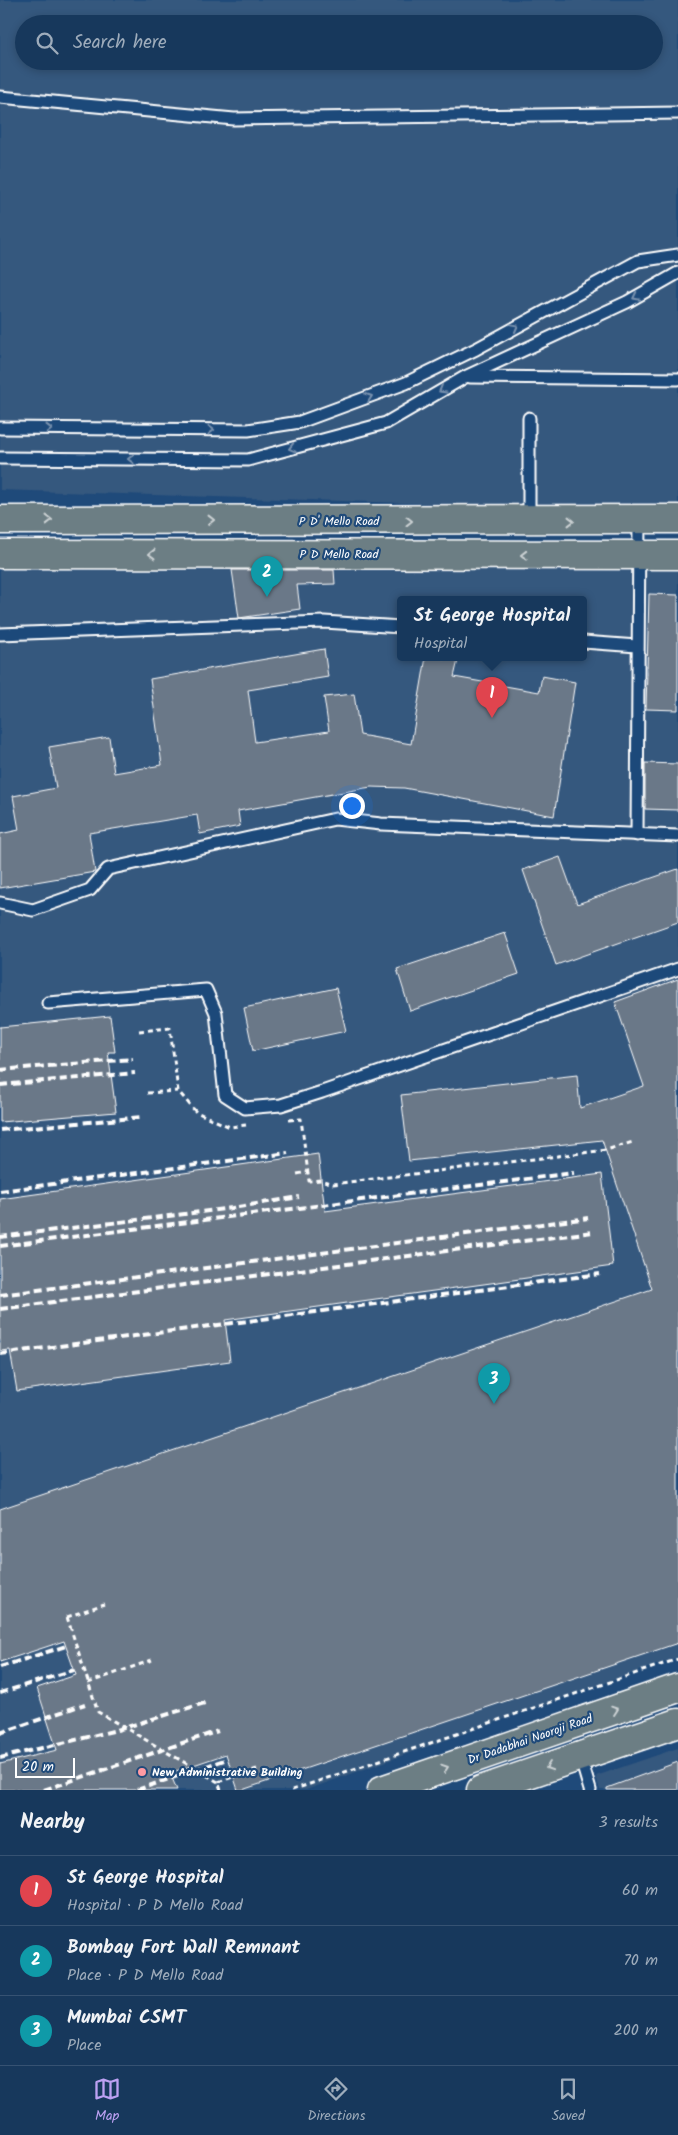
<!DOCTYPE html>
<meta charset="utf-8">
<style>
:root{--surface:#17385c;--page:#203f62;--text:#f1f3f6;--muted:#9eacbb;--line:#365272;--accent:#bca0f2}
body{margin:0;font-family:Kalam,sans-serif;background:var(--page);color:var(--text)}
.scale{position:absolute;left:15px;bottom:12px;width:60px;box-sizing:border-box;padding-left:5px;border:2px solid #fff;border-top:0;font-size:14px;line-height:18px;white-space:nowrap;color:#fff;-webkit-text-stroke:4px #1f4a7a;paint-order:stroke}
.you{position:absolute;left:351px;top:805px;width:18px;height:18px;margin:-12px;border:4px solid #fff;border-radius:50%;background:#1a73e8;box-shadow:0 0 0 8px #1a73e833}
.badge{display:grid;place-items:center;width:32px;height:32px;border-radius:50%;background:var(--accent);color:#fff;font-size:16px;font-weight:700}
.pin{position:absolute;translate:-50% -41px;filter:drop-shadow(0 1px 2px #0008)}
.pin::after{content:'';position:absolute;top:26px;width:18px;height:15px;background:inherit;clip-path:polygon(0 0,100% 0,50% 100%)}
.popup{position:absolute;left:397px;top:596px;width:190px;height:65px;box-sizing:border-box;display:grid;place-content:center;border-radius:5px;background:var(--surface);filter:drop-shadow(0 1px 4px #0005);font-size:16px;white-space:nowrap;color:var(--muted)}
.popup b{font-size:19px;color:var(--text)}
.popup::after{content:'';position:absolute;left:50%;top:100%;margin-left:-10px;border:10px solid transparent;border-top-color:var(--surface)}
.list{margin:0;padding:0;list-style:none}
h2{display:flex;justify-content:space-between;align-items:center;height:65px;margin:0;padding:0 20px;font-size:21px}
h2 small{font-size:16px;font-weight:400;color:var(--muted)}
.list li{display:grid;grid-template-columns:32px 1fr auto;gap:15px;align-items:center;box-sizing:border-box;height:70px;padding:0 20px;border-top:1px solid var(--line)}
.list b{display:block;font-size:19px;white-space:nowrap}
.list p{margin:0;font-size:16px;white-space:nowrap;color:var(--muted)}
.list em{font-size:16px;font-style:normal;color:var(--muted)}
.icon{flex:none;width:28px;height:28px;fill:none;stroke:currentColor;stroke-width:2;stroke-linecap:round;stroke-linejoin:round}
.map{position:relative;flex:none;width:678px;height:1790px;overflow:hidden}
.search{position:absolute;background:var(--surface);box-shadow:0 2px 8px #0003;left:15px;right:15px;top:15px;height:55px;display:flex;align-items:center;gap:12px;box-sizing:border-box;padding:0 18px;border-radius:28px;color:var(--muted);font-size:19px}
.sheet{height:275px;background:var(--surface)}
nav{display:flex;justify-content:space-around;align-items:center;box-sizing:border-box;height:70px;border-top:1px solid var(--line);background:var(--surface);font-size:14px;color:var(--muted)}
nav a{display:grid;justify-items:center;gap:2px}
nav .on{color:var(--accent)}
.map>svg:first-child{display:block}
.built{fill:#36587e;fill-rule:evenodd}
.building{fill:#6a7888;stroke:#fff}
.lines{fill:none;stroke-linecap:round;stroke-linejoin:round}
.service-casing{stroke:#fff;stroke-width:15}
.primary-casing{stroke:#fff;stroke-width:31}
.path{stroke:#fff;stroke-width:3;stroke-dasharray:5 4;stroke-linecap:butt}
.service{stroke:#1f4a7a;stroke-width:11}
.primary{stroke:#6c7e84;stroke-width:28}
.rail{stroke:#fff;stroke-width:4;stroke-dasharray:8 4;stroke-linecap:butt}
.path-bridge{stroke:#fff;stroke-width:3;stroke-dasharray:5 4;stroke-linecap:butt}
.oneway{stroke:#7992af}
.oneway2{stroke:#ccd2d4}
.poi-dot{fill:#ff9aa2;stroke:#1f4a7a;stroke-width:2}
.labels{text-anchor:middle;stroke-width:4.5;stroke-linejoin:round;paint-order:stroke}
.street-label{font-size:12px;fill:#fff;stroke:#1f4a7a}
.poi-label{font-size:12px;font-weight:bold;fill:#fff;stroke:#1f4a7a;text-anchor:start}
</style>
<div class="map">
<svg width="678" height="1790" viewBox="0 0 678 1790">
<rect width="100%" height="100%" fill="#1f4a7a"/>
<filter id="ink" filterUnits="userSpaceOnUse"><feTurbulence type="fractalNoise" baseFrequency=".02" numOctaves="2"/><feDisplacementMap in="SourceGraphic" scale="10" xChannelSelector="R" yChannelSelector="G"/><feConvolveMatrix kernelMatrix="1 2 1 2 8 2 1 2 1" color-interpolation-filters="sRGB"/></filter>
<g filter="url(#ink)">
<g class="built">
<path d="M 0,0 L 678,0 L 678,505 L 467,505 L 0,490 ZM 24,24 L 654,24 L 654,61 L 24,61 Z"/>
<path d="M 678,563 L 678,1657 L 306,1790 L 0,1790 L 0,567 ZM 401,599 L 583,599 L 583,657 L 401,657 Z"/>
<path d="M 678,1748 L 678,1790 L 600,1790 L 596,1776 Z"/>
</g>
<g class="building">
<path d="M 232,570 L 334,570 L 335,584 L 297,585 L 300,609 L 239,618 Z"/>
<path d="M 649,594 L 678,595 L 678,710 L 646,709 Z"/>
<path d="M 324,649 L 328,677 L 248,690 L 255,742 L 329,731 L 324,697 L 354,694 L 360,735 L 411,744 L 426,657 L 458,660 L 454,677 L 539,692 L 542,676 L 575,682 L 554,816 L 404,788 L 371,787 L 238,811 L 240,826 L 200,834 L 197,815 L 89,833 L 95,872 L 0,888 L 0,834 L 19,830 L 13,796 L 56,788 L 49,747 L 109,737 L 114,773 L 162,765 L 150,679 Z"/>
<path d="M 645,763 L 678,764 L 678,810 L 645,809 Z"/>
<path d="M 560,857 L 577,904 L 678,869 L 678,922 L 556,965 L 523,870 Z"/>
<path d="M 505,933 L 519,974 L 410,1011 L 397,969 Z"/>
<path d="M 678,979 L 678,1643 L 242,1790 L 238,1790 L 226,1754 L 170,1773 L 177,1790 L 0,1790 L 0,1764 L 57,1750 L 37,1688 L 76,1675 L 64,1641 L 0,1662 L 0,1509 L 652,1289 L 602,1140 L 409,1161 L 401,1095 L 577,1075 L 580,1108 L 644,1086 L 615,1002 Z"/>
<path d="M 336,988 L 346,1031 L 253,1051 L 244,1008 Z"/>
<path d="M 110,1016 L 115,1052 L 108,1052 L 116,1112 L 0,1122 L 0,1027 Z"/>
<path d="M 318,1154 L 325,1211 L 602,1174 L 613,1266 L 225,1320 L 230,1361 L 17,1391 L 10,1350 L 0,1351 L 0,1199 Z"/>
<path d="M 678,1762 L 678,1790 L 607,1790 L 607,1788 Z"/>
</g>
<g class="lines">
<g class="service-casing">
<g id="service">
<path d="M 0,97 L 234,119 L 678,113"/>
<path d="M 470,377 L 678,379"/>
<path d="M 529,418 L 529,519"/>
<path d="M 0,428 L 248,430 L 300,422 L 406,383 L 476,349 L 638,261 L 678,255"/>
<path d="M 0,458 L 248,460 L 386,423 L 465,377 L 627,302 L 678,273"/>
<path d="M 0,634 L 324,622 L 401,627"/>
<path d="M 583,642 L 637,646"/>
<path d="M 637,835 L 639,520"/>
<path d="M 0,903 L 33,910 L 90,890 L 108,869 L 335,819 L 381,824 L 678,836"/>
<path d="M 48,1003 L 206,990 L 216,1013 L 225,1095 L 245,1108 L 281,1105 L 322,1092 L 678,969"/>
<path d="M 580,1756 L 590,1790"/>
</g>
</g>
<g class="primary-casing">
<g id="primary">
<path d="M 0,520 L 678,519"/>
<path d="M 0,554 L 678,555"/>
<path d="M 382,1790 L 678,1688"/>
<path d="M 481,1790 L 678,1723"/>
</g>
</g>
<g class="path">
<path d="M 139,1031 L 170,1028 L 178,1091 L 196,1112 L 230,1127 L 246,1125"/>
<path d="M 147,1093 L 178,1091"/>
<path d="M 289,1120 L 301,1119 L 309,1181 L 321,1180 L 333,1184 L 606,1150 L 633,1142"/>
<path d="M 297,1174 L 308,1172"/>
<path d="M 67,1617 L 104,1604"/>
<path d="M 88,1683 L 152,1660"/>
<path d="M 221,1790 L 218,1782 L 257,1769"/>
<path d="M 292,1790 L 678,1659"/>
</g>
<use href="#service" class="service"/>
<use href="#primary" class="primary"/>
<g class="rail">
<path d="M 0,1070 L 133,1059"/>
<path d="M 0,1085 L 135,1073"/>
<path d="M 0,1130 L 143,1117"/>
<path d="M 0,1191 L 288,1153"/>
<path d="M 0,1237 L 232,1208 L 299,1197"/>
<path d="M 0,1246 L 574,1173"/>
<path d="M 0,1295 L 588,1218"/>
<path d="M 0,1309 L 593,1232"/>
<path d="M 0,1354 L 600,1274"/>
<path d="M 0,1667 L 66,1646"/>
<path d="M 0,1693 L 74,1670"/>
<path d="M 0,1733 L 85,1704"/>
<path d="M 0,1758 L 117,1730 L 208,1702"/>
<path d="M 44,1790 L 218,1731"/>
<path d="M 137,1790 L 227,1759"/>
</g>
<path class="path-bridge" d="M 67,1617 L 98,1712 L 218,1782"/>
</g>
<defs><path id="oneway-chevron" d="M-2-3.5L2.5 0L-2 3.5" fill="none" stroke-width="1.6" stroke-linecap="round" stroke-linejoin="round" transform="scale(1.25)"/></defs>
<g class="oneway">
<use href="#oneway-chevron" transform="translate(636 297) rotate(153)"/>
<use href="#oneway-chevron" transform="translate(515 327) rotate(-29)"/>
<use href="#oneway-chevron" transform="translate(442 390) rotate(150)"/>
<use href="#oneway-chevron" transform="translate(369 397) rotate(-20)"/>
<use href="#oneway-chevron" transform="translate(49 429)"/>
<use href="#oneway-chevron" transform="translate(211 430)"/>
<use href="#oneway-chevron" transform="translate(292 448) rotate(165)"/>
<use href="#oneway-chevron" transform="translate(131 459) rotate(-180)"/>
</g>
<g class="oneway2">
<use href="#oneway-chevron" transform="translate(49 520)"/>
<use href="#oneway-chevron" transform="translate(211 520)"/>
<use href="#oneway-chevron" transform="translate(409 521)"/>
<use href="#oneway-chevron" transform="translate(571 521)"/>
<use href="#oneway-chevron" transform="translate(152 554) rotate(-180)"/>
<use href="#oneway-chevron" transform="translate(524 555) rotate(-180)"/>
<use href="#oneway-chevron" transform="translate(615 1710) rotate(-19)"/>
<use href="#oneway-chevron" transform="translate(549 1767) rotate(161)"/>
<use href="#oneway-chevron" transform="translate(445 1768) rotate(-19)"/>
</g>
</g>
<circle class="poi-dot" cx="142" cy="1772" r="5"/>
<g class="labels">
<g class="street-label">
<text x="339" y="525">P D' Mello Road</text>
<text x="339" y="558">P D Mello Road</text>
<text transform="translate(530 1739) rotate(-19)" y="4">Dr Dadabhai Naoroji Road</text>
</g>
<g class="poi-label">
<text x="152" y="1776">New Administrative Building</text>
</g>
</g>
</svg>
<div class="scale">20 m</div>
<div class="you"></div>
<div class="pin badge" style="left:492px;top:718px;background:#e0444e">1</div>
<div class="popup"><b>St George Hospital</b>Hospital</div>
<div class="pin badge" style="left:267px;top:597px;background:#0f9aa8">2</div>
<div class="pin badge" style="left:494px;top:1404px;background:#0f9aa8">3</div>
<div class="search"><svg class="icon" aria-label="search" viewBox="0 0 24 24"><circle cx="10" cy="10" r="6"/><path d="M15 15l6 6"/></svg>Search here</div>
</div>
<section class="sheet">
<h2>Nearby<small>3 results</small></h2>
<ul class="list">
<li><span class="badge" style="background:#e0444e">1</span><div><b>St George Hospital</b><p>Hospital · P D Mello Road</p></div><em>60 m</em></li>
<li><span class="badge" style="background:#0f9aa8">2</span><div><b>Bombay Fort Wall Remnant</b><p>Place · P D Mello Road</p></div><em>70 m</em></li>
<li><span class="badge" style="background:#0f9aa8">3</span><div><b>Mumbai CSMT</b><p>Place</p></div><em>200 m</em></li>
</ul>
</section>
<nav>
<a class="on"><svg class="icon" aria-label="map" viewBox="0 0 24 24"><path d="M3 6l6-2 6 2 6-2v14l-6 2-6-2-6 2zM9 4v14M15 6v14"/></svg>Map</a>
<a><svg class="icon" aria-label="directions" viewBox="0 0 24 24"><path d="M12 3l9 9-9 9-9-9zM9 14v-3h6M13 9l2 2-2 2"/></svg>Directions</a>
<a><svg class="icon" aria-label="saved" viewBox="0 0 24 24"><path d="M7 4h10v16l-5-4-5 4z"/></svg>Saved</a>
</nav>
